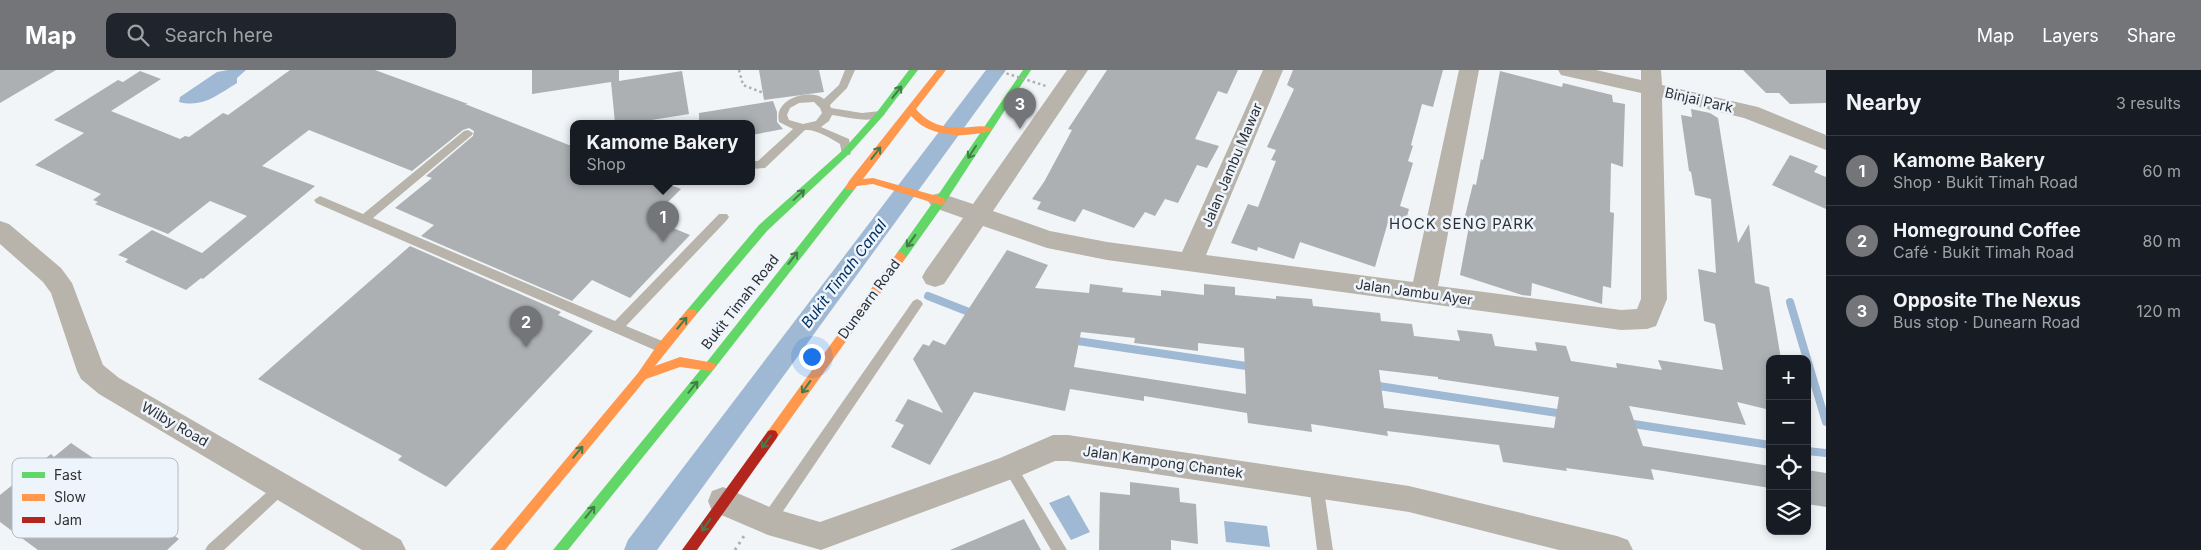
<!DOCTYPE html>
<meta charset="utf-8">
<style>
:root{--surface:#171b24;--page:#20242c;--text:#f1f3f6;--muted:#9ea1a6;--line:#363941;--accent:#737578}
body{margin:0;font-family:Inter,sans-serif;background:var(--page);color:var(--text)}
.controls{position:absolute;right:15px;bottom:15px;display:grid;overflow:hidden;border-radius:10px;box-shadow:0 2px 8px #0003}
.controls button{width:45px;height:45px;display:grid;place-items:center;padding:0;border:0;border-bottom:1px solid var(--line);background:var(--surface);color:var(--text);font:25px sans-serif}
.you{position:absolute;left:811px;top:286px;width:18px;height:18px;margin:-12px;border:4px solid #fff;border-radius:50%;background:#1a73e8;box-shadow:0 0 0 8px #1a73e833}
.badge{display:grid;place-items:center;width:32px;height:32px;border-radius:50%;background:var(--accent);color:#fff;font-size:16px;font-weight:700}
.pin{position:absolute;translate:-50% -41px;filter:drop-shadow(0 1px 2px #0008)}
.pin::after{content:'';position:absolute;top:26px;width:18px;height:15px;background:inherit;clip-path:polygon(0 0,100% 0,50% 100%)}
.popup{position:absolute;left:570px;top:50px;width:185px;height:65px;box-sizing:border-box;display:grid;place-content:center;border-radius:10px;background:var(--surface);filter:drop-shadow(0 1px 4px #0005);font-size:16px;white-space:nowrap;color:var(--muted)}
.popup b{font-size:19px;color:var(--text)}
.popup::after{content:'';position:absolute;left:50%;top:100%;margin-left:-10px;border:10px solid transparent;border-top-color:var(--surface)}
.list{margin:0;padding:0;list-style:none}
h2{display:flex;justify-content:space-between;align-items:center;height:65px;margin:0;padding:0 20px;font-size:21px}
h2 small{font-size:16px;font-weight:400;color:var(--muted)}
.list li{display:grid;grid-template-columns:32px 1fr auto;gap:15px;align-items:center;box-sizing:border-box;height:70px;padding:0 20px;border-top:1px solid var(--line)}
.list b{display:block;font-size:19px;white-space:nowrap}
.list p{margin:0;font-size:16px;white-space:nowrap;color:var(--muted)}
.list em{font-size:16px;font-style:normal;color:var(--muted)}
.icon{flex:none;width:28px;height:28px;fill:none;stroke:currentColor;stroke-width:2;stroke-linecap:round;stroke-linejoin:round}
.map{position:relative;flex:none;width:1826px;height:480px;overflow:hidden}
header{display:flex;align-items:center;gap:30px;box-sizing:border-box;height:70px;padding:0 25px;background:var(--accent);color:#fff}
header strong{font-size:24px}
nav{display:flex;gap:28px;margin-inline-start:auto;font-size:18px}
.search{width:350px;height:45px;background:var(--page);display:flex;align-items:center;gap:12px;box-sizing:border-box;padding:0 18px;border-radius:10px;color:var(--muted);font-size:19px}
main{display:flex}
aside{flex:1;background:var(--surface)}
.map>svg:first-child{display:block}
.water{fill:#9fb8d3}
.lines{fill:none;stroke-linecap:round;stroke-linejoin:round}
.stream{stroke:#9fb8d3;stroke-width:8}
.canal{fill:#9fb8d3;fill-rule:evenodd}
.building{fill:#adb0b2;fill-rule:evenodd}
.path-far1{stroke:#b1afac;stroke-width:2.5;stroke-dasharray:2.5 3;stroke-linecap:butt}
.path{stroke:#b1afac;stroke-width:3;stroke-dasharray:2.5 4.5;stroke-linecap:butt}
.lane{fill:#b8b4ab;fill-rule:evenodd}
.street{fill:#b8b4ab;fill-rule:evenodd}
.fast{fill:#63d668;fill-rule:evenodd}
.slow{fill:#ff974d;fill-rule:evenodd}
.jam{fill:#b3261e;fill-rule:evenodd}
.path-bridge{stroke:#b1afac;stroke-width:2.5;stroke-dasharray:2.5 3;stroke-linecap:butt}
.oneway{stroke:#467b4b}
.labels{text-anchor:middle;stroke-width:5;stroke-linejoin:round;paint-order:stroke}
.street-label{font-size:14px;fill:#2e3033;stroke:#eef4fc}
.neighbourhood-label{font-size:15px;letter-spacing:1px;fill:#2e3033;stroke:#eef4fc}
.water-label{font-size:15px;font-style:italic;fill:#003261;stroke:#eef4fc}
.key{fill:#eef4fc;stroke:#b4b9c0;stroke-width:1}
.key-label{font-size:14px;fill:#2e3033}
</style>
<header>
<strong>Map</strong>
<div class="search"><svg class="icon" aria-label="search" viewBox="0 0 24 24"><circle cx="10" cy="10" r="6"/><path d="M15 15l6 6"/></svg>Search here</div>
<nav><a>Map</a><a>Layers</a><a>Share</a></nav>
</header>
<main>
<div class="map">
<svg width="1826" height="480" viewBox="0 0 1826 480">
<rect width="100%" height="100%" fill="#f2f5f8"/>
<g class="water">
<path d="M 228,0 L 246,0 L 237,8 L 237,13 C 217,25 203,38 179,32 L 180,27 L 217,2 Z"/>
<path d="M 1069,425 L 1090,462 L 1071,470 L 1049,433 Z"/>
<path d="M 1224,451 L 1267,456 L 1270,477 L 1226,472 Z"/>
</g>
<g class="lines">
<g class="stream">
<path d="M 928,226 L 974,244"/>
<path d="M 1790,232 L 1807,289"/>
<path d="M 1071,270 L 1253,297"/>
<path d="M 1807,289 L 1826,352"/>
<path d="M 1372,315 L 1564,344"/>
<path d="M 1627,353 L 1770,375"/>
<path d="M 1807,381 L 1826,383"/>
</g>
<path class="canal" d="M 986,0 L 1006,0 L 657,480 L 624,480 L 628,470 Z"/>
</g>
<g class="building">
<path d="M 0,0 L 56,0 L 0,33 Z"/>
<path d="M 290,0 L 375,0 L 468,34 L 465,34 L 574,77 L 574,111 L 660,111 L 681,119 L 651,149 L 690,165 L 630,228 L 592,210 L 572,231 L 421,166 L 434,155 L 395,138 L 432,108 L 426,106 L 473,66 L 474,61 L 469,58 L 463,60 L 412,101 L 309,60 L 262,96 L 315,116 L 203,209 L 201,208 L 186,220 L 125,192 L 128,189 L 118,185 L 152,160 L 202,183 L 247,146 L 210,131 L 168,164 L 95,134 L 98,132 L 93,130 L 101,124 L 35,95 L 84,63 L 54,50 L 118,10 L 123,12 L 140,1 L 161,9 L 111,41 L 180,69 L 185,66 L 189,67 L 223,43 L 228,45 Z"/>
<path d="M 532,0 L 619,0 L 619,11 L 682,1 L 689,44 L 633,53 L 615,53 L 611,12 L 532,24 Z"/>
<path d="M 759,0 L 819,0 L 824,22 L 764,30 Z"/>
<path d="M 1107,0 L 1238,0 L 1227,24 L 1218,21 L 1195,69 L 1219,76 L 1207,98 L 1197,95 L 1178,133 L 1165,129 L 1155,146 L 1145,142 L 1134,158 L 1083,139 L 1075,152 L 1037,139 L 1041,132 L 1032,129 L 1044,112 L 1072,60 L 1068,59 Z"/>
<path d="M 1293,0 L 1443,0 L 1433,37 L 1422,34 L 1411,75 L 1413,76 L 1408,91 L 1413,93 L 1400,136 L 1409,139 L 1404,157 L 1388,152 L 1375,197 L 1300,172 L 1294,189 L 1258,177 L 1257,181 L 1231,173 L 1248,134 L 1258,137 L 1276,91 L 1271,90 L 1276,80 L 1267,77 L 1294,19 L 1287,15 Z"/>
<path d="M 1743,0 L 1826,0 L 1826,33 L 1790,34 L 1779,23 L 1766,23 Z"/>
<path d="M 1500,1 L 1562,17 L 1563,13 L 1612,25 L 1613,32 L 1625,34 L 1623,97 L 1611,93 L 1610,142 L 1614,143 L 1611,218 L 1603,216 L 1602,234 L 1532,213 L 1531,226 L 1522,225 L 1460,205 L 1469,156 L 1463,154 L 1473,114 L 1476,115 L 1481,89 L 1483,90 Z"/>
<path d="M 773,31 L 777,42 L 777,52 L 783,59 L 752,65 L 752,53 L 699,53 L 699,43 Z"/>
<path d="M 1691,39 L 1710,43 L 1718,48 L 1738,173 L 1749,154 L 1755,213 L 1769,217 L 1781,289 L 1770,289 L 1770,340 L 1737,332 L 1746,355 L 1629,336 L 1643,376 L 1770,396 L 1770,418 L 1651,399 L 1654,410 L 1566,398 L 1567,401 L 1503,392 L 1499,375 L 1387,361 L 1388,366 L 1311,354 L 1312,362 L 1248,353 L 1247,343 L 1144,326 L 1144,331 L 1070,319 L 1065,341 L 974,322 L 930,395 L 891,377 L 904,355 L 895,351 L 908,329 L 943,343 L 913,289 L 923,274 L 929,276 L 933,270 L 945,275 L 1007,180 L 1048,195 L 1035,218 L 1089,223 L 1090,214 L 1123,218 L 1122,222 L 1161,226 L 1161,220 L 1204,225 L 1204,214 L 1235,217 L 1235,225 L 1276,229 L 1276,226 L 1312,229 L 1313,236 L 1380,243 L 1381,251 L 1412,254 L 1414,266 L 1460,271 L 1457,260 L 1492,264 L 1495,276 L 1537,281 L 1535,272 L 1566,276 L 1571,291 L 1617,298 L 1616,293 L 1662,300 L 1658,290 L 1723,300 L 1715,254 L 1704,251 L 1698,199 L 1716,203 L 1711,129 L 1695,125 L 1691,102 L 1689,101 L 1681,45 L 1692,47 ZM 1081,262 L 1135,268 L 1134,273 L 1198,281 L 1198,273 L 1244,278 L 1246,324 L 1074,297 ZM 1379,300 L 1438,307 L 1438,309 L 1559,327 L 1554,358 L 1384,338 Z"/>
<path d="M 1790,85 L 1818,96 L 1814,102 L 1826,107 L 1826,139 L 1772,115 Z"/>
<path d="M 410,176 L 561,242 L 558,245 L 593,261 L 446,417 L 398,390 L 402,386 L 258,309 Z"/>
<path d="M 71,373 L 149,426 L 135,438 L 179,469 L 167,480 L 38,480 L 0,452 L 0,425 L 51,384 L 54,387 Z"/>
<path d="M 1807,400 L 1826,403 L 1826,437 L 1807,434 Z"/>
<path d="M 1130,412 L 1179,418 L 1180,432 L 1196,434 L 1198,474 L 1171,470 L 1171,480 L 1099,480 L 1100,422 L 1130,425 Z"/>
<path d="M 1024,449 L 1041,480 L 950,480 Z"/>
</g>
<g class="lines">
<path class="path-far1" d="M 739,0 L 743,15 L 774,27"/>
<path class="path" d="M 735,480 L 744,466"/>
<g class="lane">
<path d="M 845,0 L 855,0 L 847,18 L 830,35 L 831,38 L 862,43 L 880,41 L 885,44 C 874,55 847,47 832,45 L 829,51 L 821,57 L 849,69 L 851,82 L 850,85 L 842,85 L 840,74 C 830,68 816,59 805,60 L 765,98 L 752,99 L 752,91 L 758,91 L 793,59 L 779,52 C 773,28 811,18 824,29 L 839,15 ZM 814,32 L 820,38 L 822,43 L 816,51 L 803,54 L 789,50 L 787,45 L 790,38 L 799,33 Z"/>
<path d="M 468,60 L 473,63 L 472,65 L 373,148 L 615,251 L 719,144 L 727,144 L 729,147 L 727,150 L 626,256 L 667,273 L 668,277 L 667,281 L 657,281 L 316,133 L 314,130 L 320,126 L 363,144 L 464,61 Z"/>
<path d="M 917,229 L 921,231 L 923,234 L 921,237 L 773,456 L 768,458 L 763,456 L 761,451 L 763,446 L 913,231 Z"/>
<path d="M 1010,391 L 1015,393 L 1067,480 L 1051,480 L 1003,397 L 1005,393 Z"/>
<path d="M 1316,408 L 1321,410 L 1323,414 L 1333,480 L 1317,480 L 1309,414 L 1311,410 Z"/>
<path d="M 282,411 L 287,413 L 289,417 L 287,421 L 224,480 L 205,480 L 208,475 L 277,413 Z"/>
</g>
<g class="street">
<path d="M 1067,0 L 1088,0 L 993,141 L 1050,161 L 1107,172 L 1182,182 L 1263,0 L 1283,0 L 1206,185 L 1413,212 L 1459,0 L 1479,0 L 1438,216 L 1621,240 L 1637,239 L 1641,229 L 1641,23 L 1561,5 L 1558,0 L 1596,0 L 1641,10 L 1641,0 L 1661,0 L 1662,15 L 1758,37 L 1826,65 L 1826,80 L 1744,48 L 1662,28 L 1667,229 L 1656,256 L 1647,259 L 1621,260 L 1107,190 L 1047,178 L 983,156 L 944,214 L 935,217 L 926,214 L 922,207 L 926,200 L 963,148 L 932,137 L 928,131 L 932,125 L 940,123 L 973,134 Z"/>
<path d="M 0,151 L 9,154 L 61,198 L 72,213 L 103,295 L 119,308 L 401,470 L 406,480 L 362,480 L 99,324 L 81,309 L 77,301 L 51,223 L 43,212 L 0,174 Z"/>
<path d="M 1053,365 L 1068,365 L 1409,416 L 1617,466 L 1628,470 L 1633,480 L 1559,480 L 1409,442 L 1068,391 L 1055,391 L 1020,406 L 821,480 L 768,465 L 712,441 L 708,431 L 712,421 L 723,417 L 772,438 L 820,452 L 1000,388 Z"/>
</g>
<g class="fast">
<path d="M 909,0 L 918,0 L 883,46 L 849,84 L 767,161 L 695,246 L 687,246 L 685,243 L 687,240 L 759,155 L 843,80 L 877,42 Z"/>
<path d="M 1023,0 L 1031,0 L 944,134 L 905,189 L 897,189 L 896,186 L 897,183 L 936,128 Z"/>
<path d="M 850,115 L 854,116 L 855,118 L 854,120 L 714,299 L 568,480 L 553,480 L 706,293 L 846,116 Z"/>
</g>
<g class="slow">
<path d="M 937,0 L 946,0 L 916,39 C 944,72 981,49 992,59 L 990,61 C 964,68 930,68 911,46 L 863,109 L 873,108 L 944,128 L 945,131 L 944,134 L 940,135 L 873,114 L 857,116 L 854,120 L 846,120 L 845,118 L 849,111 Z"/>
<path d="M 901,182 L 906,186 L 905,189 L 776,369 L 772,370 L 768,369 L 766,365 L 768,361 L 897,183 Z"/>
<path d="M 691,239 L 695,240 L 697,243 L 695,246 L 655,296 L 680,287 L 714,293 L 716,296 L 714,299 L 710,301 L 680,297 L 646,309 L 505,480 L 490,480 L 638,303 L 658,274 L 687,240 Z"/>
</g>
<path class="jam" d="M 772,360 L 776,361 L 778,365 L 776,369 L 697,480 L 682,480 L 768,361 Z"/>
<path class="path-bridge" d="M 996,0 L 1046,16"/>
</g>
<defs><path id="oneway-shaft" d="M-6 0H5M1.5-3L5.5 0L1.5 3" fill="none" stroke-width="1.6" stroke-linecap="round" stroke-linejoin="round" transform="scale(1.25)"/></defs>
<g class="oneway">
<use href="#oneway-shaft" transform="translate(897 22) rotate(-52)"/>
<use href="#oneway-shaft" transform="translate(972 82) rotate(123)"/>
<use href="#oneway-shaft" transform="translate(876 83) rotate(-52)"/>
<use href="#oneway-shaft" transform="translate(799 125) rotate(-43)"/>
<use href="#oneway-shaft" transform="translate(911 171) rotate(126)"/>
<use href="#oneway-shaft" transform="translate(793 188) rotate(-52)"/>
<use href="#oneway-shaft" transform="translate(682 253) rotate(-50)"/>
<use href="#oneway-shaft" transform="translate(693 317) rotate(-51)"/>
<use href="#oneway-shaft" transform="translate(806 317) rotate(126)"/>
<use href="#oneway-shaft" transform="translate(766 372) rotate(126)"/>
<use href="#oneway-shaft" transform="translate(578 382) rotate(-50)"/>
<use href="#oneway-shaft" transform="translate(590 442) rotate(-51)"/>
<use href="#oneway-shaft" transform="translate(706 455) rotate(125)"/>
</g>
<g class="labels">
<g class="street-label">
<text transform="translate(1699 30) rotate(13)" y="5">Binjai Park</text>
<text transform="translate(1232 95) rotate(-67)" y="5">Jalan Jambu Mawar</text>
<text transform="translate(1414 222) rotate(8)" y="5">Jalan Jambu Ayer</text>
<text transform="translate(869 229) rotate(-54)" y="5">Dunearn Road</text>
<text transform="translate(740 232) rotate(-52)" y="5">Bukit Timah Road</text>
<text transform="translate(175 354) rotate(30)" y="5">Wilby Road</text>
<text transform="translate(1163 392) rotate(8)" y="5">Jalan Kampong Chantek</text>
</g>
<g class="neighbourhood-label">
<text x="1462" y="159">HOCK SENG PARK</text>
</g>
<g class="water-label">
<text transform="translate(844 204) rotate(-53)" y="5">Bukit Timah Canal</text>
</g>
</g>
<rect x="12" y="388" width="166" height="80" rx="8" class="key"/>
<rect x="22" y="402" width="23" height="6" fill="#63d668"/>
<rect x="22" y="424" width="23" height="7" fill="#ff974d"/>
<rect x="22" y="447" width="23" height="6" fill="#b3261e"/>
<g class="key-label">
<text x="54" y="410">Fast</text>
<text x="54" y="432">Slow</text>
<text x="54" y="455">Jam</text>
</g>
</svg>
<div class="controls">
<button>+</button>
<button>−</button>
<button><svg class="icon" aria-label="locate" viewBox="0 0 24 24"><circle cx="12" cy="12" r="6"/><path d="M12 2v4M12 18v4M2 12h4M18 12h4"/></svg></button>
<button><svg class="icon" aria-label="layers" viewBox="0 0 24 24"><path d="M12 4l9 5-9 5-9-5zM3 14l9 5 9-5"/></svg></button>
</div>
<div class="you"></div>
<div class="pin badge" style="left:663px;top:172px">1</div>
<div class="popup"><b>Kamome Bakery</b>Shop</div>
<div class="pin badge" style="left:526px;top:277px">2</div>
<div class="pin badge" style="left:1020px;top:59px">3</div>
</div>
<aside>
<h2>Nearby<small>3 results</small></h2>
<ul class="list">
<li><span class="badge">1</span><div><b>Kamome Bakery</b><p>Shop · Bukit Timah Road</p></div><em>60 m</em></li>
<li><span class="badge">2</span><div><b>Homeground Coffee</b><p>Café · Bukit Timah Road</p></div><em>80 m</em></li>
<li><span class="badge">3</span><div><b>Opposite The Nexus</b><p>Bus stop · Dunearn Road</p></div><em>120 m</em></li>
</ul>
</aside>
</main>
